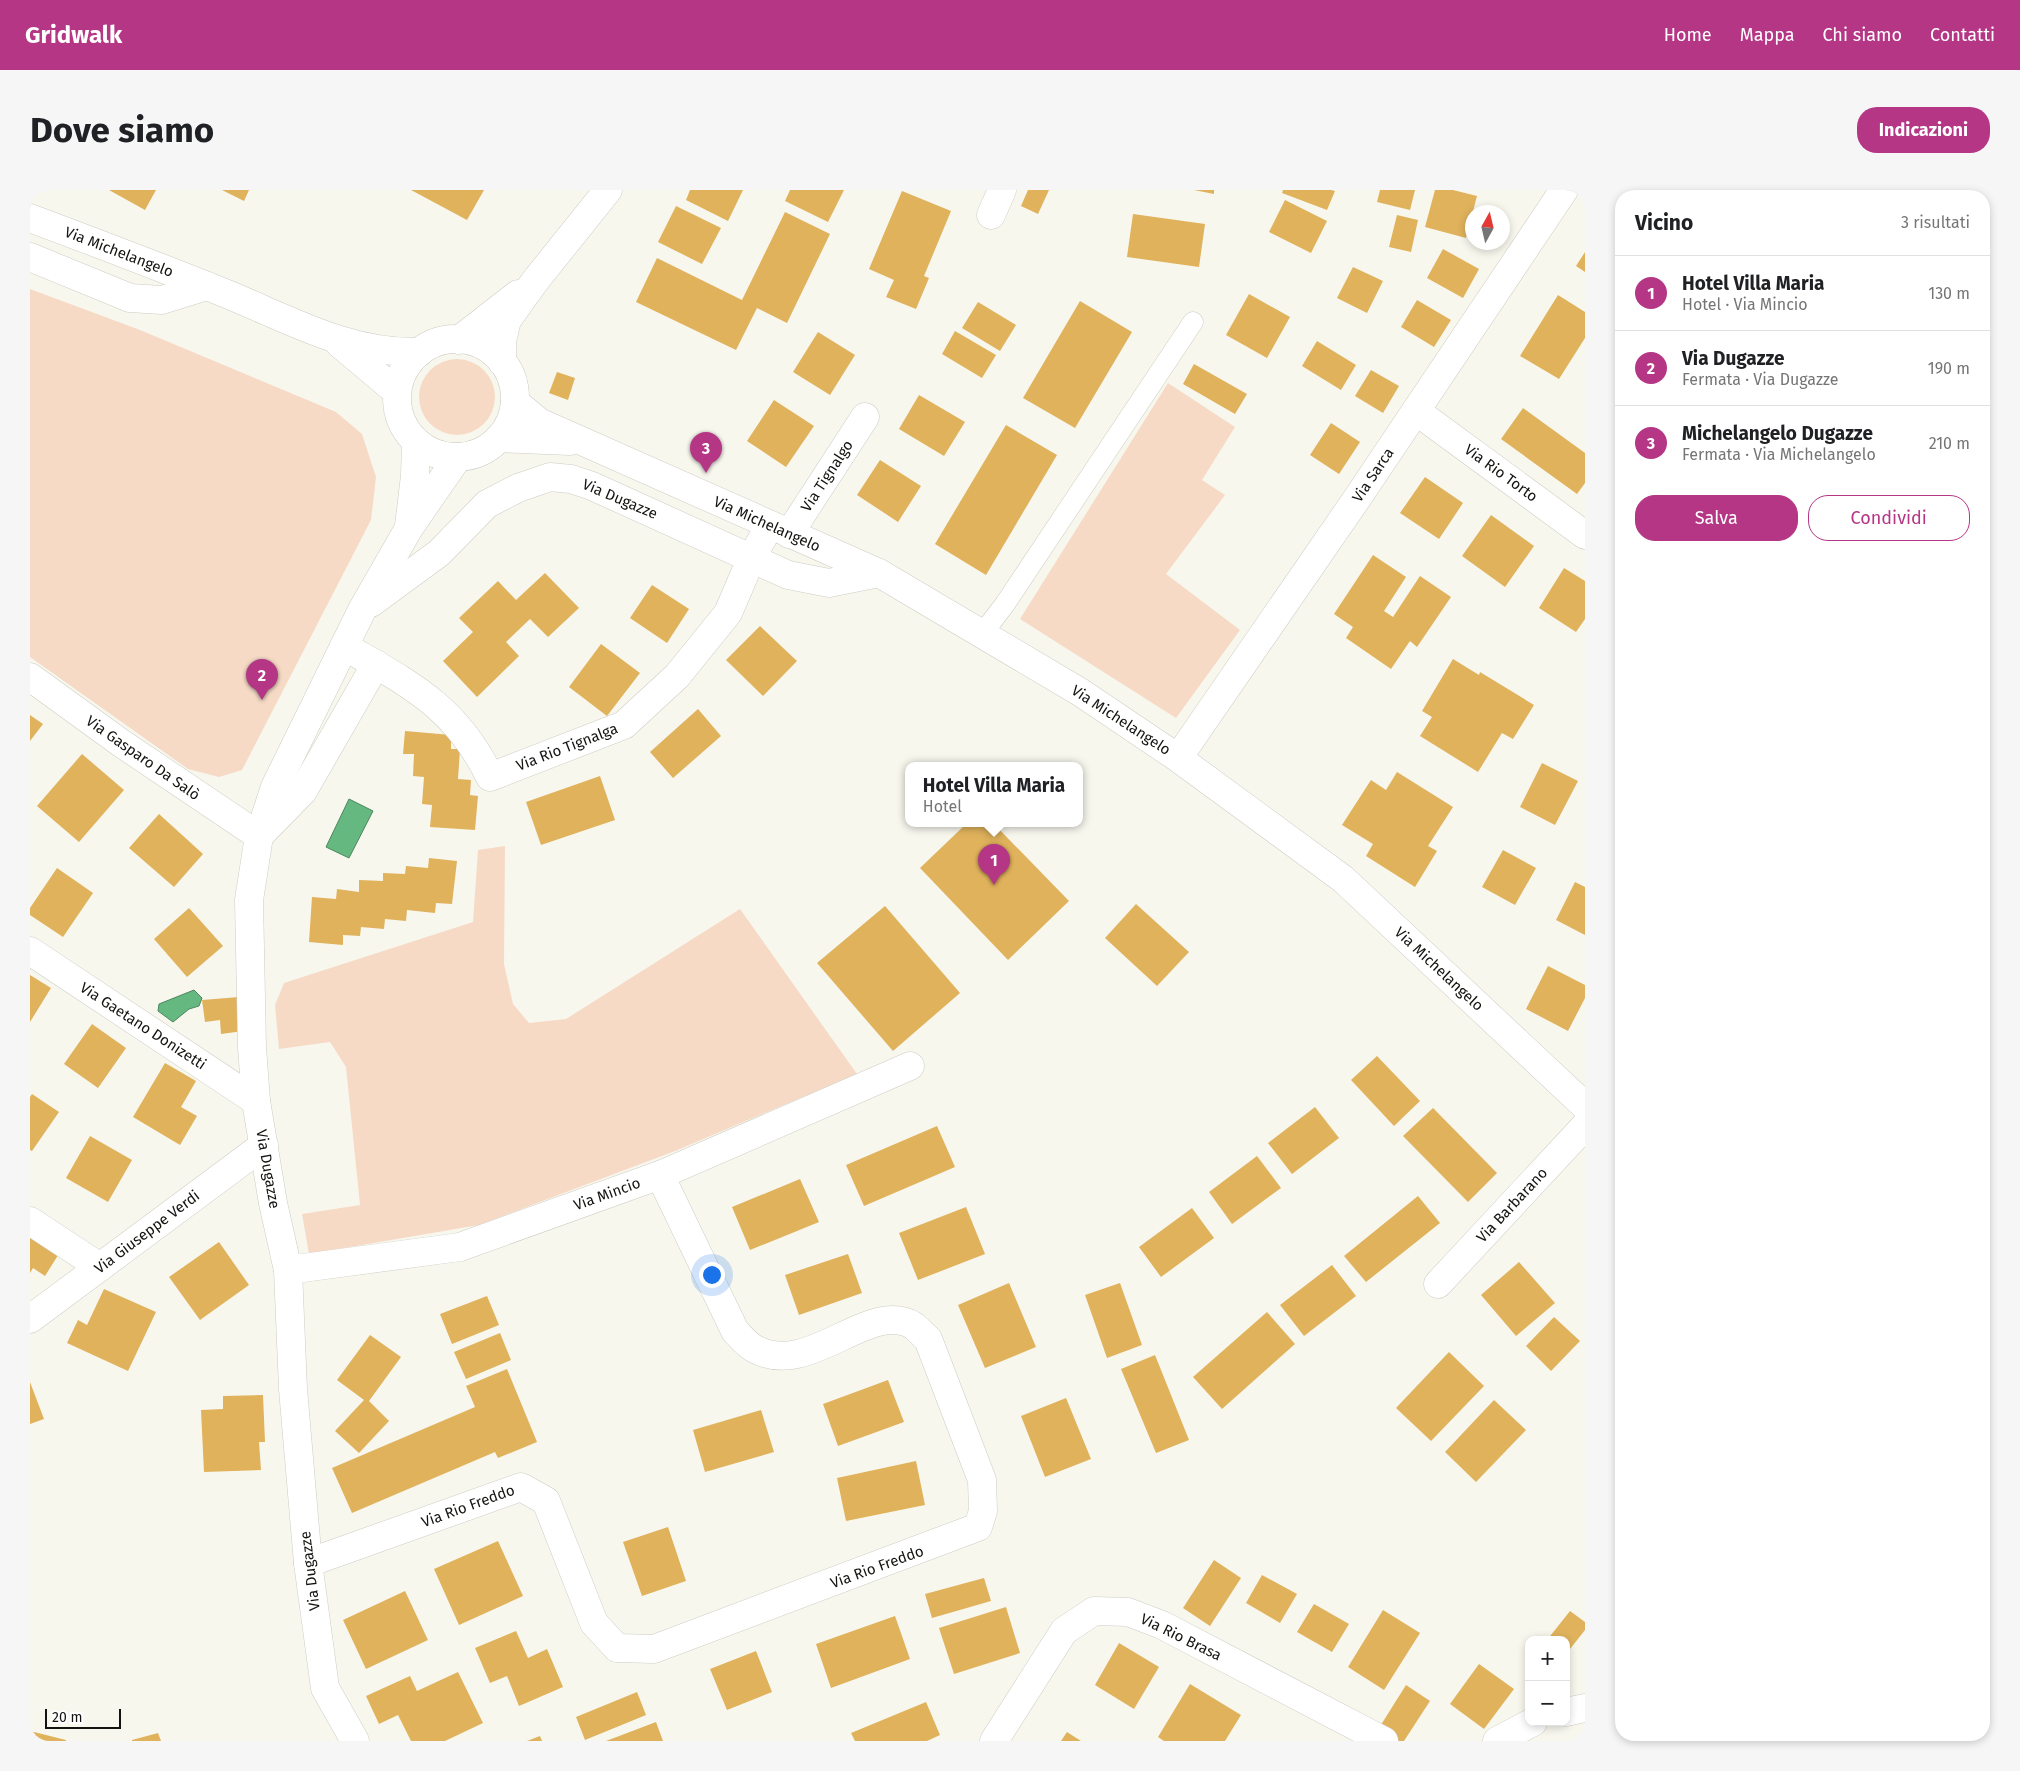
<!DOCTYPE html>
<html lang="it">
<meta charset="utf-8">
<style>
:root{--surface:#fff;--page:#f6f6f6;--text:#202124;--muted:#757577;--line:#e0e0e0;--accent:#b43685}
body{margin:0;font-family:"Fira Sans",sans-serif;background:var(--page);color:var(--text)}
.controls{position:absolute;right:15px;bottom:15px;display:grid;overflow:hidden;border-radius:10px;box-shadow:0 2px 8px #0003}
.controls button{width:45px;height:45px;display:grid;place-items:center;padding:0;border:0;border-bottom:1px solid var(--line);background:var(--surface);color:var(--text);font:25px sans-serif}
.compass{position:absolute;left:1435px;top:15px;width:45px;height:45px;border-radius:50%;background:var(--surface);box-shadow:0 2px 8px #0003;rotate:8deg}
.scale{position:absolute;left:15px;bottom:12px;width:76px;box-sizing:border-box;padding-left:5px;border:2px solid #131310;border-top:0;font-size:14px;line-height:18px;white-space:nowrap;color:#131310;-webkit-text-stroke:4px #fff;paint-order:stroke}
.you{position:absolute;left:681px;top:1084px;width:18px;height:18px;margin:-12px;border:4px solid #fff;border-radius:50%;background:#1a73e8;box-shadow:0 0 0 8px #1a73e833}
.badge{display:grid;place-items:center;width:32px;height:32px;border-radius:50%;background:var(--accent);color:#fff;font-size:16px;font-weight:700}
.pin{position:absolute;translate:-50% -41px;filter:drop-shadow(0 1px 2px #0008)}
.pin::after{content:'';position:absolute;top:26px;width:18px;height:15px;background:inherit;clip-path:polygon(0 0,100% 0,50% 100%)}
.popup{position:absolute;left:875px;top:572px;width:178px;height:65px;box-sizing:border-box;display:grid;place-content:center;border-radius:10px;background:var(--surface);filter:drop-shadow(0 1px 4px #0005);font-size:16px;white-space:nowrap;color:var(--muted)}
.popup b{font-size:19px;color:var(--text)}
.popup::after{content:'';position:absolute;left:50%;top:100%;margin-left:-10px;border:10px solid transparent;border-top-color:var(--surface)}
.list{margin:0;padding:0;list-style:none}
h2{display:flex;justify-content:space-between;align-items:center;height:65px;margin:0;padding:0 20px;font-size:21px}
h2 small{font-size:16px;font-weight:400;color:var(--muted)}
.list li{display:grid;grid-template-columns:32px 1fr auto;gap:15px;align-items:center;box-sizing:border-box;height:75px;padding:0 20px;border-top:1px solid var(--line)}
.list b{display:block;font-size:19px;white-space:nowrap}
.list p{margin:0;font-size:16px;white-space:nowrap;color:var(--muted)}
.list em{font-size:16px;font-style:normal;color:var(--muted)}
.actions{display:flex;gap:10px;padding:15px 20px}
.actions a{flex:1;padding:11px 0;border:1px solid var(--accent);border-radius:20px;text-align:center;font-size:18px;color:var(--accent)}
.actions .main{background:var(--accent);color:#fff}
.map{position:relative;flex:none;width:1555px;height:1551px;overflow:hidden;border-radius:20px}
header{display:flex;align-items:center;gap:30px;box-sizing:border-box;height:70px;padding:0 25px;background:var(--accent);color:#fff}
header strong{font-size:24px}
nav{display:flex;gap:28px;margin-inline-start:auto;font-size:18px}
.intro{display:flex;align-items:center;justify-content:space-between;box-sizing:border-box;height:120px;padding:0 30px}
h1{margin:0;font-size:35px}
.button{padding:12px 22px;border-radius:20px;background:var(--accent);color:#fff;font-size:18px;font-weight:700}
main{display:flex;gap:30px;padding:0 30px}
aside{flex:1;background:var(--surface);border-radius:20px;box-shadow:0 2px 8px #0003}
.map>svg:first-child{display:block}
.green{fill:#f6dac6}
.water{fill:#65b87f;stroke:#4c865e}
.building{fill:#e0b25c}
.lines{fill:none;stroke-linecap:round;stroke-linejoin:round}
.pedestrian-casing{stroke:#cdcdc4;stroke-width:21}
.minor-casing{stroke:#cdcdc4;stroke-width:29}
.tertiary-casing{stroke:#cdcdc4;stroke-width:29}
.pedestrian{stroke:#fff;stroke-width:20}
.minor{stroke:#fff;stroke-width:28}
.tertiary{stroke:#fff;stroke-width:28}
.labels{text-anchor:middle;stroke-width:4;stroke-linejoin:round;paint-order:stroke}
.street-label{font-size:15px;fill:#131310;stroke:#fff}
</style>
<header>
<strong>Gridwalk</strong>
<nav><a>Home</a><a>Mappa</a><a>Chi siamo</a><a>Contatti</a></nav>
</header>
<div class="intro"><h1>Dove siamo</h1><a class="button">Indicazioni</a></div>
<main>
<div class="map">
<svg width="1555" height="1551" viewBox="0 0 1555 1551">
<rect width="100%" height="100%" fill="#f8f7ee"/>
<g class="green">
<path d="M 0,99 L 110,140 L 306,222 L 332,244 L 346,287 L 341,330 L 212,580 L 189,587 L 158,579 L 0,467 Z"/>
<circle cx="427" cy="207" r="38"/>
<path d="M 1138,193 L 1205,237 L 1172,290 L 1195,305 L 1136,384 L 1210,440 L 1146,528 L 990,429 Z"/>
<path d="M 475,656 L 474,774 L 483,814 L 499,833 L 536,829 L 710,719 L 827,884 L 645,961 L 449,1035 L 279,1064 L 272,1024 L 330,1015 L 316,877 L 300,852 L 249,859 L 245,815 L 254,793 L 443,732 L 448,660 Z"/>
</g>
<g class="water">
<path d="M 319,609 L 343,621 L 319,668 L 296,657 Z"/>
<path d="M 164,800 L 172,808 L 169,816 L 159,819 L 143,832 L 128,821 L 129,814 Z"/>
</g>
<g class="building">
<path d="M 79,0 L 126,0 L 115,20 Z"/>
<path d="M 192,0 L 219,0 L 214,11 Z"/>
<path d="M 381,0 L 454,0 L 437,30 Z"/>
<path d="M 660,0 L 713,0 L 698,31 L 656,10 Z"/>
<path d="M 760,0 L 814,0 L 798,32 L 755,11 Z"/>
<path d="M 998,0 L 1019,0 L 1008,24 L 991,16 Z"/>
<path d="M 1164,0 L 1184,0 L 1184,4 Z"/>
<path d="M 1253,0 L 1301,0 L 1305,1 L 1297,20 L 1252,3 Z"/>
<path d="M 1350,0 L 1385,0 L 1380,20 L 1347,12 Z"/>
<path d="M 1405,0 L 1423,0 L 1447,6 L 1436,48 L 1395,37 Z"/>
<path d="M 872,1 L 921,21 L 894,86 L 899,88 L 886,119 L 856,107 L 864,90 L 839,79 Z"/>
<path d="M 1255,10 L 1297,31 L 1281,63 L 1239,42 Z"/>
<path d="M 646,16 L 691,38 L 672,74 L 628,52 Z"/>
<path d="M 755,22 L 800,44 L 757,133 L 727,118 L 706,160 L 606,112 L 627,68 L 712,110 Z"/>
<path d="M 1103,24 L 1175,34 L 1169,77 L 1097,67 Z"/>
<path d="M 1367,25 L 1388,30 L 1381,62 L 1359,57 Z"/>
<path d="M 1413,59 L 1449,79 L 1433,108 L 1397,88 Z"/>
<path d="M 1555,62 L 1555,82 L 1546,76 Z"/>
<path d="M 1323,77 L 1353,91 L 1337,123 L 1307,108 Z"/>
<path d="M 1219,104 L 1260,127 L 1237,168 L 1196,145 Z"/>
<path d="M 1528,105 L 1555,122 L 1555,148 L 1529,189 L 1490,166 Z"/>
<path d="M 1387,110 L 1421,130 L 1404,157 L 1371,137 Z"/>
<path d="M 1050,111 L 1102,142 L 1045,238 L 993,208 Z"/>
<path d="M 948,112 L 986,135 L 970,161 L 932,138 Z"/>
<path d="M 925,141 L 966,165 L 952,188 L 912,164 Z"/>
<path d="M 788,142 L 825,165 L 800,205 L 763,182 Z"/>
<path d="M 1287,151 L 1326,175 L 1311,200 L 1272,176 Z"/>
<path d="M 1164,174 L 1217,204 L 1205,224 L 1153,194 Z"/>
<path d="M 1341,180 L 1369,196 L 1353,223 L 1325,206 Z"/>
<path d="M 527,182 L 545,188 L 538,210 L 519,203 Z"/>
<path d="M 889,205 L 935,232 L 914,266 L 869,239 Z"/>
<path d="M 744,210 L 784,236 L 756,277 L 717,251 Z"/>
<path d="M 1493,218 L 1555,263 L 1555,293 L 1547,304 L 1471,249 Z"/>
<path d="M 1301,233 L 1330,252 L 1309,284 L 1280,265 Z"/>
<path d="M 976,235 L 1027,265 L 956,385 L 905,354 Z"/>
<path d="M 850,270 L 891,296 L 868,332 L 827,305 Z"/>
<path d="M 1395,287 L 1433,313 L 1409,349 L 1370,323 Z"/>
<path d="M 1461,325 L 1504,356 L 1475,397 L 1432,366 Z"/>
<path d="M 1343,365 L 1376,387 L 1354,421 L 1363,427 L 1390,386 L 1421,407 L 1387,457 L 1380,451 L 1361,479 L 1316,448 L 1323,437 L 1304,424 Z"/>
<path d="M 1534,378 L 1555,391 L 1555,429 L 1546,442 L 1509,418 Z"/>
<path d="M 515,383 L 549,418 L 518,447 L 500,429 L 476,452 L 489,466 L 447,507 L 413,471 L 443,442 L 429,428 L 468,391 L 486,410 Z"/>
<path d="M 622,395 L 659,419 L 637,453 L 600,428 Z"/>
<path d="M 730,436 L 767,471 L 733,506 L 696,470 Z"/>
<path d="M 571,454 L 610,483 L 577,526 L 539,497 Z"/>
<path d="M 1423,469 L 1449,485 L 1450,482 L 1504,515 L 1483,549 L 1472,543 L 1448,582 L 1390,546 L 1402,527 L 1392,521 Z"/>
<path d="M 668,519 L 691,546 L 643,588 L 620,562 Z"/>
<path d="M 0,525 L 13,534 L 0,551 Z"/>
<path d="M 375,541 L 421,545 L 421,559 L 430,559 L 428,589 L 441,590 L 440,605 L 448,606 L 445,640 L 400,637 L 402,615 L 392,614 L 394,587 L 383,586 L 384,564 L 373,564 Z"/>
<path d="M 52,564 L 94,600 L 49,652 L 7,616 Z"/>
<path d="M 1512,573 L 1548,591 L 1525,635 L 1490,617 Z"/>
<path d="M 1367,582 L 1423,617 L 1398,656 L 1407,661 L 1385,697 L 1336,666 L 1343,654 L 1312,635 L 1341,590 L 1356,600 Z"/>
<path d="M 570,586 L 585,630 L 511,655 L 496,612 Z"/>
<path d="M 129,624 L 173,664 L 144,697 L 99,658 Z"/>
<path d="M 936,634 L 964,634 L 1039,711 L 978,770 L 890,678 Z"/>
<path d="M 1473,660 L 1506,678 L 1485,715 L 1452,697 Z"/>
<path d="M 399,668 L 427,671 L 422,714 L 406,713 L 405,723 L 377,720 L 376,731 L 355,729 L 354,739 L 331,737 L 330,746 L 313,745 L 313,755 L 279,752 L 282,707 L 306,709 L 307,699 L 329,702 L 329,690 L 353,691 L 353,683 L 375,684 L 376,676 L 398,678 Z"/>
<path d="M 27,678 L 63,703 L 33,747 L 0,725 L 0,718 Z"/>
<path d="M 1545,692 L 1555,697 L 1555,745 L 1526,730 Z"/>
<path d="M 1106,714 L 1159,762 L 1127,796 L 1075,748 Z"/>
<path d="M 855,716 L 930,803 L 863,861 L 787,773 Z"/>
<path d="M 159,718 L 193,756 L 157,787 L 124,749 Z"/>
<path d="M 1518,776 L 1555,795 L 1555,808 L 1538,841 L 1496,819 Z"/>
<path d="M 0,785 L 21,798 L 0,832 Z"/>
<path d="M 209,807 L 213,841 L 191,844 L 190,830 L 175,832 L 172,810 Z"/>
<path d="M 62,834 L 96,858 L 68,898 L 34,874 Z"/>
<path d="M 1347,866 L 1390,911 L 1364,936 L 1321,890 Z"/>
<path d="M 135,873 L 166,891 L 151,917 L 167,926 L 150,955 L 103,927 Z"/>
<path d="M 2,904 L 29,922 L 2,961 L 0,960 L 0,907 Z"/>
<path d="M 1285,917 L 1309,948 L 1262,984 L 1238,953 Z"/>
<path d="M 1403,918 L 1467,983 L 1438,1012 L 1373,946 Z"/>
<path d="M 907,936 L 925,977 L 834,1016 L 816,975 Z"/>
<path d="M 60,946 L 102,970 L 78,1012 L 36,988 Z"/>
<path d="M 1227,966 L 1251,998 L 1202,1034 L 1179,1002 Z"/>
<path d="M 770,989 L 789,1032 L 720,1060 L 702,1017 Z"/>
<path d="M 1388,1006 L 1410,1033 L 1336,1092 L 1314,1066 Z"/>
<path d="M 936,1017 L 955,1064 L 888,1090 L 869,1043 Z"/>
<path d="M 1162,1018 L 1184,1048 L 1131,1087 L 1109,1057 Z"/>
<path d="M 0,1044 L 30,1062 L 15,1086 L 3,1078 L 0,1083 Z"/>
<path d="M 189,1052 L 219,1095 L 170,1130 L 139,1087 Z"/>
<path d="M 818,1064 L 832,1103 L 769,1125 L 755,1085 Z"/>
<path d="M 1489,1072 L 1525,1113 L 1486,1146 L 1451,1105 Z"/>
<path d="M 1302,1075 L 1326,1106 L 1274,1146 L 1250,1115 Z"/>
<path d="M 979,1093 L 1006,1157 L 955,1178 L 928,1115 Z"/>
<path d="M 1090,1093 L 1112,1155 L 1077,1168 L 1055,1105 Z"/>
<path d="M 74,1099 L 126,1122 L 98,1181 L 37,1153 L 48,1130 L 57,1135 Z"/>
<path d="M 457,1106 L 469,1135 L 422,1154 L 410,1124 Z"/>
<path d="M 1237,1122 L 1265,1154 L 1192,1219 L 1163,1187 Z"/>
<path d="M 1524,1127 L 1550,1151 L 1521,1181 L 1496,1156 Z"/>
<path d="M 470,1143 L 481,1170 L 436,1189 L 424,1162 Z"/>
<path d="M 340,1145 L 371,1167 L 339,1211 L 359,1231 L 329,1263 L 305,1241 L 334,1210 L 307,1190 Z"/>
<path d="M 1419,1162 L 1454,1196 L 1401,1251 L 1366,1218 Z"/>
<path d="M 1125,1165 L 1159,1250 L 1126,1263 L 1091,1179 Z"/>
<path d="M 477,1179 L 507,1252 L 468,1268 L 465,1262 L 322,1323 L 302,1278 L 445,1217 L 436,1196 Z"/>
<path d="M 858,1190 L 874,1232 L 808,1256 L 793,1214 Z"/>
<path d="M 0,1192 L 14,1229 L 0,1234 Z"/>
<path d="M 233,1205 L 235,1252 L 229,1252 L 231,1280 L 174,1282 L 171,1220 L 193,1219 L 193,1206 Z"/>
<path d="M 1036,1208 L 1061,1269 L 1015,1287 L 991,1226 Z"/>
<path d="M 1464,1210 L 1496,1240 L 1446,1292 L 1415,1262 Z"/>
<path d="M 731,1220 L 744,1262 L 675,1282 L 663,1240 Z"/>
<path d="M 886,1271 L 895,1315 L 816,1331 L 807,1288 Z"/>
<path d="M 638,1337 L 656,1391 L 612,1406 L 593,1352 Z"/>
<path d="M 468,1351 L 493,1406 L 429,1435 L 404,1379 Z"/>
<path d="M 1184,1370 L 1211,1388 L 1180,1436 L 1153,1418 Z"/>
<path d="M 1232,1385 L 1267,1404 L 1250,1433 L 1216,1413 Z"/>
<path d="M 954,1388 L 961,1411 L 902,1428 L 895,1404 Z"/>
<path d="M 375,1401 L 398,1450 L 336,1479 L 313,1430 Z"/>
<path d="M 1284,1414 L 1319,1434 L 1302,1462 L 1267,1442 Z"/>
<path d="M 976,1417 L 990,1463 L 924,1484 L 909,1438 Z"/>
<path d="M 1353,1420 L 1390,1443 L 1354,1500 L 1318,1477 Z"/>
<path d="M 1540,1421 L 1555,1432 L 1555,1440 L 1536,1464 L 1536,1450 L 1517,1450 Z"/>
<path d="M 865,1426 L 880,1469 L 801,1498 L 786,1454 Z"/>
<path d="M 486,1441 L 498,1468 L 517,1459 L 533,1497 L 489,1516 L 477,1486 L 460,1493 L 445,1458 Z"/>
<path d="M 1089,1453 L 1129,1477 L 1104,1519 L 1065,1495 Z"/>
<path d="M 726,1461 L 742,1502 L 697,1520 L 680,1479 Z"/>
<path d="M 1449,1474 L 1484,1499 L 1454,1539 L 1420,1514 Z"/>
<path d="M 428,1482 L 453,1533 L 415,1551 L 381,1551 L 368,1525 L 349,1534 L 336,1506 L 380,1486 L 387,1501 Z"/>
<path d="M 1160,1494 L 1211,1525 L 1195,1551 L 1134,1551 L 1128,1547 Z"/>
<path d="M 1376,1495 L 1400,1511 L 1374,1551 L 1369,1551 L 1349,1538 Z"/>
<path d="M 607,1502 L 616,1525 L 555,1550 L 546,1527 Z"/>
<path d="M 896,1512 L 910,1545 L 897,1551 L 825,1551 L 821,1543 Z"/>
<path d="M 626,1532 L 633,1551 L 576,1551 Z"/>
<path d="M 0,1541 L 36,1550 L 36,1551 L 0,1551 Z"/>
<path d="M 1037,1542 L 1051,1551 L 1031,1551 Z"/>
<path d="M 128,1543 L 131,1551 L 102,1551 L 102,1550 Z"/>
<path d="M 510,1546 L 512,1551 L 497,1551 Z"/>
</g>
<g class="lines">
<g class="pedestrian-casing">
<path id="pedestrian" d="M 952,444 L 975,414 L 1163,132"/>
</g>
<g class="minor-casing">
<g id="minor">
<path d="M 961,25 L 972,0"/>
<path d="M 0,67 L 100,108 L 132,110 L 177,96"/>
<path d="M 1386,221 L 1555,345"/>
<path d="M 379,336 L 385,286 L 386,252"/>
<path d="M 759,344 L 835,227"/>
<path d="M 341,413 L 409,363 L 457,314 L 488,298 L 520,287 L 541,289 L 562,296 L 758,385 L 799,393 L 849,383"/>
<path d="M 314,456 C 379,494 426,516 460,587 L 594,535 L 647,486 L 698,423 L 722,367 L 740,335"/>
<path d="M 0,487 L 91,553 L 229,646 L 273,601 L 346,474"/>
<path d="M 1148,568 L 1328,307 L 1534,0"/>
<path d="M 0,761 L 226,911"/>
<path d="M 0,1031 L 70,1077"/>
<path d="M 258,1080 L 430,1057 L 630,985 L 880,876"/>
<path d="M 1408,1094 L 1555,936"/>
<path d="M 0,1129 L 234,955"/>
<path d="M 278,1373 L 491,1297 L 516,1311 L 564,1433 L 587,1458 L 624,1459 L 948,1337 L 953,1321 L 952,1290 L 898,1149 C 893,1145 889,1140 884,1136 C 840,1108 779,1189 725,1159 C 717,1155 711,1147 705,1141 L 630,985"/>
<path d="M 1536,1522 L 1555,1518"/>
<path d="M 325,1551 L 295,1498 L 278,1373 L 263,1199 L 258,1080 L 243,1013 L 226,911 L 222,857 L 219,710 L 229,646 L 245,597 L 332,420 L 379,338 L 428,267"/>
<path d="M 964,1551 L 1034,1441 L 1064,1421 L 1098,1422 L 1132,1435 L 1354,1551"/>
<path d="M 1467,1551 L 1503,1532"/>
</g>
</g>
<g class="tertiary-casing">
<g id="tertiary">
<path d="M 0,28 C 64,52 128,76 192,102 C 257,128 317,164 390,162"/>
<circle cx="426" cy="208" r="59"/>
<path d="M 429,150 L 488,104"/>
<path d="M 310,154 L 367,202"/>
<path d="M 472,172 L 472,151 L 477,130 L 505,91 L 578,0"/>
<path d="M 485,212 L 509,232 L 849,383 L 1050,502 L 1148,568 L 1313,689 L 1555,916"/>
<path d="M 469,248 L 540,251"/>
</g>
</g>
<use href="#pedestrian" class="pedestrian"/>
<use href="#minor" class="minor"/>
<use href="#tertiary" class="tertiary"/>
</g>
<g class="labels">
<g class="street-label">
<text transform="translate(89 62) rotate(21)" y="5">Via Michelangelo</text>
<text transform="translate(1471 283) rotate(36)" y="5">Via Rio Torto</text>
<text transform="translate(1343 285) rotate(-56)" y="5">Via Sarca</text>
<text transform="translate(797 286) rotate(-57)" y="5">Via Tignalgo</text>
<text transform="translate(590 309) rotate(23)" y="5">Via Dugazze</text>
<text transform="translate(737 334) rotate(24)" y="5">Via Michelangelo</text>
<text transform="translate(1091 530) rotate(33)" y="5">Via Michelangelo</text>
<text transform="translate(537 557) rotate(-21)" y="5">Via Rio Tignalga</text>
<text transform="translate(113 568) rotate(35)" y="5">Via Gasparo Da Salò</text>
<text transform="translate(1409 779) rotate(43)" y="5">Via Michelangelo</text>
<text transform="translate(113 836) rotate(33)" y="5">Via Gaetano Donizetti</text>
<text transform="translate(238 979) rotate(80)" y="5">Via Dugazze</text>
<text transform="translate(577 1004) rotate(-20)" y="5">Via Mincio</text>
<text transform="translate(1482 1015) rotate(-47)" y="5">Via Barbarano</text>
<text transform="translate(117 1042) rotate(-37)" y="5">Via Giuseppe Verdi</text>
<text transform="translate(438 1316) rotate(-20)" y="5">Via Rio Freddo</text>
<text transform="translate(847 1377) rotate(-20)" y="5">Via Rio Freddo</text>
<text transform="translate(280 1381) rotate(-97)" y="5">Via Dugazze</text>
<text transform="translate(1151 1447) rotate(26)" y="5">Via Rio Brasa</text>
</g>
</g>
</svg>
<div class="controls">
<button>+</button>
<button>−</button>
</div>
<svg class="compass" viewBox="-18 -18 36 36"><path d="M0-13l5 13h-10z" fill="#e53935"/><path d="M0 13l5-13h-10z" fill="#757577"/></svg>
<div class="scale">20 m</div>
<div class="you"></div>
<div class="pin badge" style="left:964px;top:695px">1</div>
<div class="popup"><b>Hotel Villa Maria</b>Hotel</div>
<div class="pin badge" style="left:232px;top:510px">2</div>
<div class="pin badge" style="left:676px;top:283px">3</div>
</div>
<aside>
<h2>Vicino<small>3 risultati</small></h2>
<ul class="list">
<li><span class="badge">1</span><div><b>Hotel Villa Maria</b><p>Hotel · Via Mincio</p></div><em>130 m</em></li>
<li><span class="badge">2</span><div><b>Via Dugazze</b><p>Fermata · Via Dugazze</p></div><em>190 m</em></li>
<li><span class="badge">3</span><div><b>Michelangelo Dugazze</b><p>Fermata · Via Michelangelo</p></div><em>210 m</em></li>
</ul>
<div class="actions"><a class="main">Salva</a><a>Condividi</a></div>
</aside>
</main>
